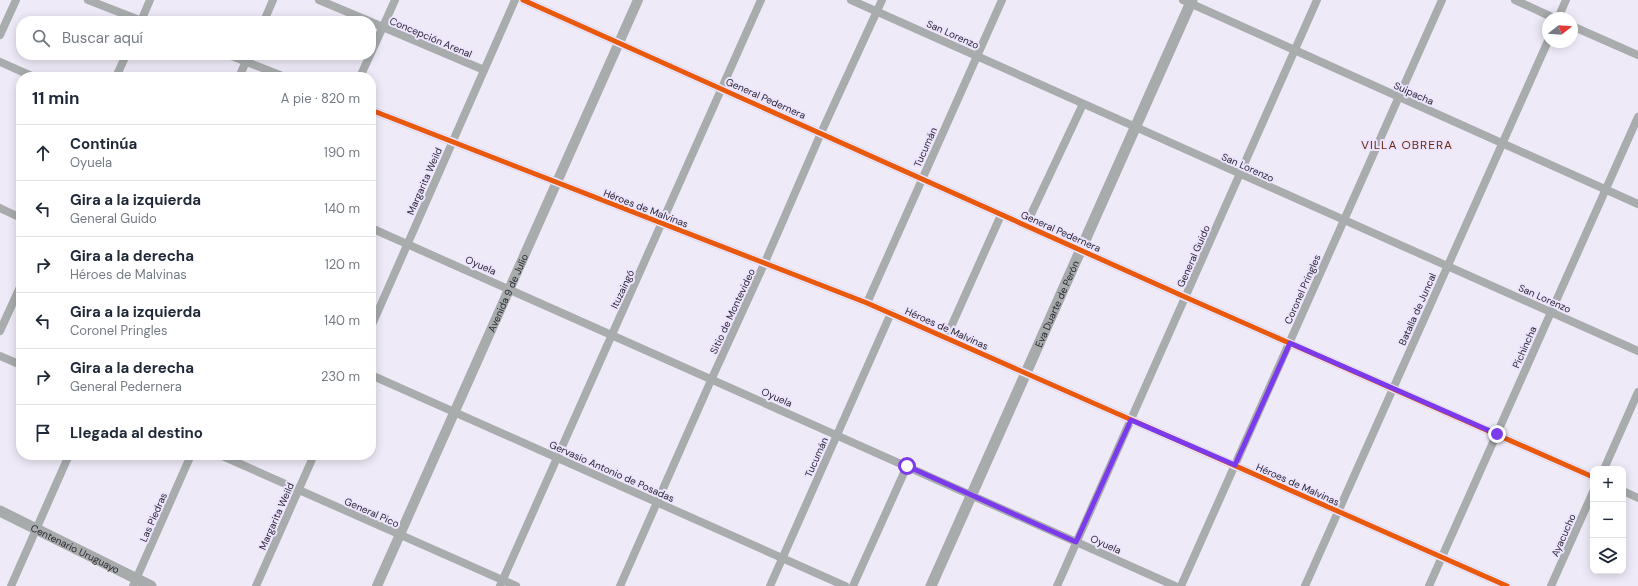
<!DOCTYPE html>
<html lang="es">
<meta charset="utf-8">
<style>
:root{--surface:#fff;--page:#f2f2f3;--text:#1f2937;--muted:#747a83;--line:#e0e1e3}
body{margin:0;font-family:"DM Sans",sans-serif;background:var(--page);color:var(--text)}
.controls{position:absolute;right:12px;bottom:12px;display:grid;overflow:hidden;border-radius:8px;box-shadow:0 2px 10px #0003}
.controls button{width:36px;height:36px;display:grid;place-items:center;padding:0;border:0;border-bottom:1px solid var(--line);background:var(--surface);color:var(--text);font:20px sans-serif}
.compass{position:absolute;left:1542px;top:12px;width:36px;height:36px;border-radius:50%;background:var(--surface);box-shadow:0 2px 10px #0003;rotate:73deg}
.stop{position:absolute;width:12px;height:12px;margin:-9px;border:3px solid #7c3aed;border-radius:50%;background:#fff}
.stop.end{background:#7c3aed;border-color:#fff;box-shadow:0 1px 4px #0008}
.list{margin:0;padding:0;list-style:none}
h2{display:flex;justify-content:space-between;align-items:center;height:52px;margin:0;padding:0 16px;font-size:17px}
h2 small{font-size:13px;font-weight:400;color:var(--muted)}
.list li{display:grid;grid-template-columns:26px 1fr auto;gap:12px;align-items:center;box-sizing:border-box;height:56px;padding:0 16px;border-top:1px solid var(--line)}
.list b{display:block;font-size:15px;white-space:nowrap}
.list p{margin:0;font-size:13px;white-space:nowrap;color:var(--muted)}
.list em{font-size:13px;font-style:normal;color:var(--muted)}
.icon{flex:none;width:22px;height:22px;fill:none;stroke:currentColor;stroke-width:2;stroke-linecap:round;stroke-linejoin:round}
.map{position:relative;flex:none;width:1638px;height:586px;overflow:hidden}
.search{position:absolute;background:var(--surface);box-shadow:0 2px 10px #0003;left:16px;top:16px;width:360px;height:44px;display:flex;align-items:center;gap:10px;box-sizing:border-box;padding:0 14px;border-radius:16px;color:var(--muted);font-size:15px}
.panel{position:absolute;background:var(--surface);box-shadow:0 2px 10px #0003;left:16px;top:72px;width:360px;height:388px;border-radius:16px}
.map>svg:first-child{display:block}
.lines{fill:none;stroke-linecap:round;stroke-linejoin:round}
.minor{stroke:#a8acac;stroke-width:8}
.tertiary{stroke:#a8acac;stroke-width:10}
.secondary{stroke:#a8abac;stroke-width:11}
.cycleway-casing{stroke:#ede4fe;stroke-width:8}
.cycleway{stroke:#e8590c;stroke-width:5}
.route{stroke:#7c3aed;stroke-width:5}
.labels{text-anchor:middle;stroke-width:4;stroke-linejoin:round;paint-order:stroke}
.street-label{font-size:10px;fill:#2a2632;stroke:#ede4fe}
.quarter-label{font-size:12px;letter-spacing:1px;fill:#6a290f;stroke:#ede4fe}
</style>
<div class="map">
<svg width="1638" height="586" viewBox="0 0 1638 586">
<rect width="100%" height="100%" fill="#efeaf8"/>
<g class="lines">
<g class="minor">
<path d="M 88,0 L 142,21"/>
<path d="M 319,0 L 369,21"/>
<path d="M 523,0 L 1185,297 L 1593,477"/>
<path d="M 851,0 L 1638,351"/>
<path d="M 1183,0 L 1638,204"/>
<path d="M 1515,0 L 1554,18"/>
<path d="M 1558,18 L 1566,0"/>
<path d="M 141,21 L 150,0"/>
<path d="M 264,21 L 273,0"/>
<path d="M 371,22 L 484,70"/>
<path d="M 1572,26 L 1638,55"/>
<path d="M 0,35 L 16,0"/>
<path d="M 371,53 L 395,0"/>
<path d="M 229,55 L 285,77"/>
<path d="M 0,62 L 34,77"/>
<path d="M 116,77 L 126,55"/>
<path d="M 239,77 L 249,55"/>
<path d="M 360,77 L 370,55"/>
<path d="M 371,110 L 867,303 L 1507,586"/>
<path d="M 0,208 L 21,218"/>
<path d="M 1026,225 L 1083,104"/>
<path d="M 371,228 L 1175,586"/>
<path d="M 867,303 L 1002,0"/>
<path d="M 371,327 L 515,0"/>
<path d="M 0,331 L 21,285"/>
<path d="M 946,338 L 1001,215"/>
<path d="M 0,356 L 21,365"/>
<path d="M 371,375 L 845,586"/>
<path d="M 220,455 L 516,586"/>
<path d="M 1604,469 L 1638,392"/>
<path d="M 1623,491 L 1638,498"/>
<path d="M 11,586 L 69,455"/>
<path d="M 133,586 L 191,455"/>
<path d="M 256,586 L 314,455"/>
<path d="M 500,586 L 761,0"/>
<path d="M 620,586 L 712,378 L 765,262 L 821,133 L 882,0"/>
<path d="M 770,586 L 891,313"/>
<path d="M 853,586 L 907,466"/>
<path d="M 1057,586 L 1317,0"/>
<path d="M 1181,586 L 1442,0"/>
<path d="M 1305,586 L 1548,41"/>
<path d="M 1429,586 L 1638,117"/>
<path d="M 1551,586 L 1593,492"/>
</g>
<path class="tertiary" id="s1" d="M 377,586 L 638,0"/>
<g class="secondary">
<path id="s2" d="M 0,511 L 151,586"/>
<path id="s3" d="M 931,586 L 1192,0"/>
</g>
<g class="cycleway-casing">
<g id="cycleway">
<path d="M 523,0 L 1185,297 L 1593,477"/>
<path d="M 371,110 L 867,303 L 1507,586"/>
</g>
</g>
<use href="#cycleway" class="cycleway"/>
</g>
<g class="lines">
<path class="route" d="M 907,466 L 1076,542 L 1131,420 L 1235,465 L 1290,343 L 1497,434"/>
</g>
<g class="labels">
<g class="street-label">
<text transform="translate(953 34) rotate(24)" y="4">San Lorenzo</text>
<text transform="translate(431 37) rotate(23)" y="4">Concepción Arenal</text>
<text transform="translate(1414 93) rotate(24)" y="4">Suipacha</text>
<text transform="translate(766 98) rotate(24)" y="4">General Pedernera</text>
<text transform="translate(925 147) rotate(-66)" y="4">Tucumán</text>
<text transform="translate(1248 167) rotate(24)" y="4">San Lorenzo</text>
<text transform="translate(424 181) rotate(-66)" y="4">Margarita Weild</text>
<text transform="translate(646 208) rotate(21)" y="4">Héroes de Malvinas</text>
<text transform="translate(1061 231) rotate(24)" y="4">General Pedernera</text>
<text transform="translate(1193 256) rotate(-66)" y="4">General Guido</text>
<text transform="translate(481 265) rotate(24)" y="4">Oyuela</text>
<text transform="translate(622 289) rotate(-65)" y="4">Ituzaingó</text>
<text transform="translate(1302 289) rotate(-66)" y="4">Coronel Pringles</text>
<text dy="4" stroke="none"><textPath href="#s1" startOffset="321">Avenida 9 de Julio</textPath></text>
<text transform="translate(1545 298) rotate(24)" y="4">San Lorenzo</text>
<text dy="4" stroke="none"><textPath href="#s3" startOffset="309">Eva Duarte de Perón</textPath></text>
<text transform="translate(1417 309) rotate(-66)" y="4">Batalla de Juncal</text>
<text transform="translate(732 311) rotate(-65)" y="4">Sitio de Montevideo</text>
<text transform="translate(947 328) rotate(24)" y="4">Héroes de Malvinas</text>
<text transform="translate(1524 347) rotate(-66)" y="4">Pichincha</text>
<text transform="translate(777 397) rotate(24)" y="4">Oyuela</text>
<text transform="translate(816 457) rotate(-66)" y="4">Tucumán</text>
<text transform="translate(612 471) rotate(24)" y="4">Gervasio Antonio de Posadas</text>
<text transform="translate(1298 484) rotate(24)" y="4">Héroes de Malvinas</text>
<text transform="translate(372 512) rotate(24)" y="4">General Pico</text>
<text transform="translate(276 516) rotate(-66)" y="4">Margarita Weild</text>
<text transform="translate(153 517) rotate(-66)" y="4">Las Piedras</text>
<text transform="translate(1563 535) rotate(-66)" y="4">Ayacucho</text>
<text transform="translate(1106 544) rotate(24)" y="4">Oyuela</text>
<text dy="4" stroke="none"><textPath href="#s2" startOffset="84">Centenario Uruguayo</textPath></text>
</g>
<g class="quarter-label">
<text x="1407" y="149">VILLA OBRERA</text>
</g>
</g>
</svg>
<div class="controls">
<button>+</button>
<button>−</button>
<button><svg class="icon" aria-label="layers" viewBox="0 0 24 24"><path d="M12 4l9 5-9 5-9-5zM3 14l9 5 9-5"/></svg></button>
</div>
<svg class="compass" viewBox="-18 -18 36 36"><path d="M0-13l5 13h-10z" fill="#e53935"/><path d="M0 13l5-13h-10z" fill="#747a83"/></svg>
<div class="stop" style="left:907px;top:466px"></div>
<div class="stop end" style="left:1497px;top:434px"></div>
<div class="search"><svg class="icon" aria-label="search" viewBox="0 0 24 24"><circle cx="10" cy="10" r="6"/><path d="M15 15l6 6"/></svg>Buscar aquí</div>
<section class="panel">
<h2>11 min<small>A pie · 820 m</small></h2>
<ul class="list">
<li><svg class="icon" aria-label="ahead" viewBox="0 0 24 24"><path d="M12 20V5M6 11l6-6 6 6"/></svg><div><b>Continúa</b><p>Oyuela</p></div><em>190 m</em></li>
<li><svg class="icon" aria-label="left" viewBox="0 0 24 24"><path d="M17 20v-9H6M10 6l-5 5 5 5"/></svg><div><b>Gira a la izquierda</b><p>General Guido</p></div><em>140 m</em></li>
<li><svg class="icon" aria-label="right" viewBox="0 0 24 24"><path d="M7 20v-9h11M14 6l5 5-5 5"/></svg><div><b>Gira a la derecha</b><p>Héroes de Malvinas</p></div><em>120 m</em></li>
<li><svg class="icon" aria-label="left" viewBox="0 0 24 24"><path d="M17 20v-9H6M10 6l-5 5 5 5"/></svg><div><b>Gira a la izquierda</b><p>Coronel Pringles</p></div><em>140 m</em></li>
<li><svg class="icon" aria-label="right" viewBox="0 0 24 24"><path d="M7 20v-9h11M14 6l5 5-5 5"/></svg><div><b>Gira a la derecha</b><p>General Pedernera</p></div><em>230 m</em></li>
<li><svg class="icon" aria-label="arrive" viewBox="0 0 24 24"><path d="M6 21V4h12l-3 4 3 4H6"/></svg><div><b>Llegada al destino</b></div></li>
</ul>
</section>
</div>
